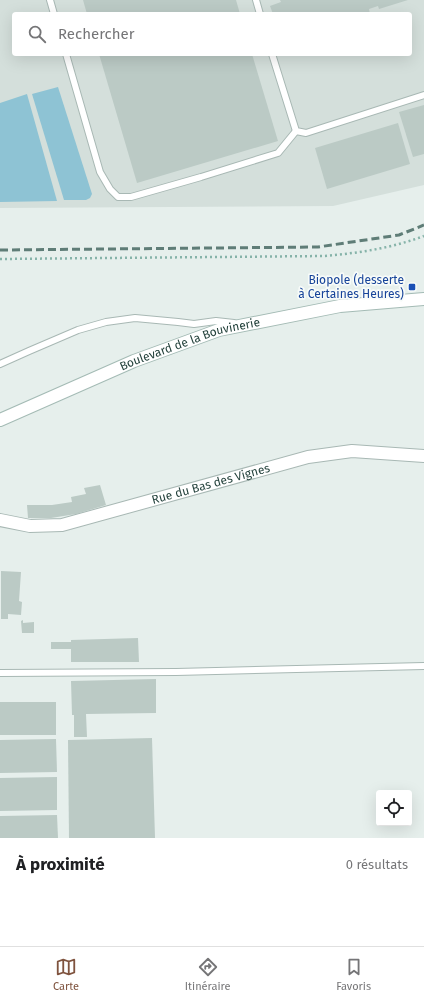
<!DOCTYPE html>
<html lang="fr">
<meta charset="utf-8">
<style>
:root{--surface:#fff;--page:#f6f6f6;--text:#202124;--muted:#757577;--line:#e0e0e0;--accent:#7f533e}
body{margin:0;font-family:"Fira Sans",sans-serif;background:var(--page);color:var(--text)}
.controls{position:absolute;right:12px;bottom:12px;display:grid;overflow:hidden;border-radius:4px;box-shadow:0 4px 16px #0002}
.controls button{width:36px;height:36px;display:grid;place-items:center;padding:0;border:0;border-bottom:1px solid var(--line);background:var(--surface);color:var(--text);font:20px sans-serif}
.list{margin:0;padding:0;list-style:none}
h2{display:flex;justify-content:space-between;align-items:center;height:52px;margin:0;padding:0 16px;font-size:17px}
h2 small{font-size:13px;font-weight:400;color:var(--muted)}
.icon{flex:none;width:22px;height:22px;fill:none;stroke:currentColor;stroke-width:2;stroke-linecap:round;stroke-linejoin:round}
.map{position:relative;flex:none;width:424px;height:838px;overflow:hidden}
.search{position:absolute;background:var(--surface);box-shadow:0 4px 16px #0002;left:12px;right:12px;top:12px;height:44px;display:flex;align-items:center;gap:10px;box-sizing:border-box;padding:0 14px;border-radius:4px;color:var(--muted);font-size:15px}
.sheet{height:108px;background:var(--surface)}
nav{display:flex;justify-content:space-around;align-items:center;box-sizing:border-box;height:56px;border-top:1px solid var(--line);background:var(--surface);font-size:11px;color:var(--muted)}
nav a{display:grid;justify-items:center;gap:2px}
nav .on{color:var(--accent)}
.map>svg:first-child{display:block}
.built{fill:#d4dfdb;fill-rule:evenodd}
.water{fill:#8ec3d4}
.building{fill:#bbcac5}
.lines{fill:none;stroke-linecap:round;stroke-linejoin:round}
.lane-casing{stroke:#a8b8b4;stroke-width:8}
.street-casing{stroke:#a8b8b4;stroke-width:14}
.secondary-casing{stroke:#a4bbb5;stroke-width:14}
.path{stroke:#86b3a9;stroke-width:2.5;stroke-dasharray:2 3;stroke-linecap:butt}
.lane{stroke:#fff;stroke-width:6}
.street{stroke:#fff;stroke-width:12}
.secondary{stroke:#fff;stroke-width:12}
.rail{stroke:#5f7d77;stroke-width:3;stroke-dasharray:8 4;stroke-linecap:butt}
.transit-dot{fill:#1a4fb4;stroke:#f7fbf9;stroke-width:1.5}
.labels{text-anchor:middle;stroke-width:3.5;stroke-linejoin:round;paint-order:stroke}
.transit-label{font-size:12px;fill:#164399;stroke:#f7fbf9;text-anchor:end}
.street-label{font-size:12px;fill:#24423c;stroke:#f7fbf9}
</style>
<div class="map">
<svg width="424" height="838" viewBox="0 0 424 838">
<rect width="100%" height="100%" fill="#e6efec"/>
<path class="built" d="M 0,0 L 424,0 L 424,185 L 333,206 L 0,208 ZM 14,14 L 410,14 L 410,54 L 14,54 Z"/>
<g class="water">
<path d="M 58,87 L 92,194 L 90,198 L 86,200 L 64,200 L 32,94 Z"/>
<path d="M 27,94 L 57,201 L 0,202 L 0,103 Z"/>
</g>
<g class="building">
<path d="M 83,0 L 236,0 L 240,14 L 87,14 Z"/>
<path d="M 280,0 L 408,0 L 379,9 L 378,6 L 369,9 L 370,14 L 273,14 L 270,6 L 281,2 Z"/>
<path d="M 99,54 L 252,54 L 278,141 L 137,183 Z"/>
<path d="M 424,105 L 424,154 L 413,157 L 399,112 Z"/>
<path d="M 398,123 L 410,164 L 327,189 L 315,148 Z"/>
<path d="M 100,485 L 106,505 L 76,514 L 51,518 L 28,518 L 27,505 L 52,505 L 72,502 L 71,497 L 86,494 L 84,488 Z"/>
<path d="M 1,571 L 21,572 L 19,601 L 22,602 L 21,615 L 8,614 L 8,619 L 1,619 Z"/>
<path d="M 23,620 L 23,623 L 34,622 L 34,633 L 22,633 L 21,621 Z"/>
<path d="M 138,638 L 139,662 L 71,662 L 71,649 L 51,649 L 51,642 L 71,642 L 71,640 Z"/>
<path d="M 156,679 L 156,713 L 86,714 L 87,737 L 74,737 L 74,715 L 72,715 L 71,681 Z"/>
<rect x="0" y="702" width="56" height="33"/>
<path d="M 152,738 L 155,838 L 69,838 L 68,740 Z"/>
<path d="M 56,739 L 57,772 L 0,773 L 0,740 Z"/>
<path d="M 57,777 L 57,810 L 0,811 L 0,778 Z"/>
<path d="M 57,815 L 58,838 L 0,838 L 0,816 Z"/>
</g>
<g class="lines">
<g class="lane-casing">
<g id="lane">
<path d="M 50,0 L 54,14"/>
<path d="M 256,0 L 260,14"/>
<path d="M 66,54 L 100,172 L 110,189 L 118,197 L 131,197 L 201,177 L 278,153 L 296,131"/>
<path d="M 272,54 L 296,131 L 306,133 L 424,95"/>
<path d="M 0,364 L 29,351 L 78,330 L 106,322 L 135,318 L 178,322 L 194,324 L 216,321 L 234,323"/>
<path d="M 0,673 L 176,672 L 424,666"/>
</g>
</g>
<g class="street-casing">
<g id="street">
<path id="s1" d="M 0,520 L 30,526 L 62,525 L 308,457 L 352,451 L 424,456"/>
</g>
</g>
<g class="secondary-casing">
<g id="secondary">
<path id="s2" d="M 0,420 L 134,361 L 219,330 L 340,306 L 424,299"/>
</g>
</g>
<path class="path" d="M 0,259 L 325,256 C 359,253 392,248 424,236"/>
<use href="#lane" class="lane"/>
<use href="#street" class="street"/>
<use href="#secondary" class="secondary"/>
<path class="rail" d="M 0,250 L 318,247 L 399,235 L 424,225"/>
</g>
<rect class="transit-dot" x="408" y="283" width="8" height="8" rx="2"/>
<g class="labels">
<g class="transit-label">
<text x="404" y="284">Biopole (desserte<tspan x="404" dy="14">à Certaines Heures)</tspan></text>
</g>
<g class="street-label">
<text dy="4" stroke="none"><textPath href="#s2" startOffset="205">Boulevard de la Bouvinerie</textPath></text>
<text dy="4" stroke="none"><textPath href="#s1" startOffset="217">Rue du Bas des Vignes</textPath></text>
</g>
</g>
</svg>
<div class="controls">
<button><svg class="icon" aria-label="locate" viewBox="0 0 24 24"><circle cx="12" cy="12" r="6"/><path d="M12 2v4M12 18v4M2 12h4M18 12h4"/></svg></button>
</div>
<div class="search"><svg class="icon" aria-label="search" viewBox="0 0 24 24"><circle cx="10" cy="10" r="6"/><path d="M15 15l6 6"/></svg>Rechercher</div>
</div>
<section class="sheet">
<h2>À proximité<small>0 résultats</small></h2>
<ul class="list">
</ul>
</section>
<nav>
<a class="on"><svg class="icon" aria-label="map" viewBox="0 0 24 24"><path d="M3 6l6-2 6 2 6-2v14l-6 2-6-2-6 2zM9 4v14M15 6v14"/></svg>Carte</a>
<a><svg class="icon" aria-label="directions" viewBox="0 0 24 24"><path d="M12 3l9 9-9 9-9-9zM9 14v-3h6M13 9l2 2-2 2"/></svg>Itinéraire</a>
<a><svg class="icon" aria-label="saved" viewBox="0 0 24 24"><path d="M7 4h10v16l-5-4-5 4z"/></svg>Favoris</a>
</nav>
